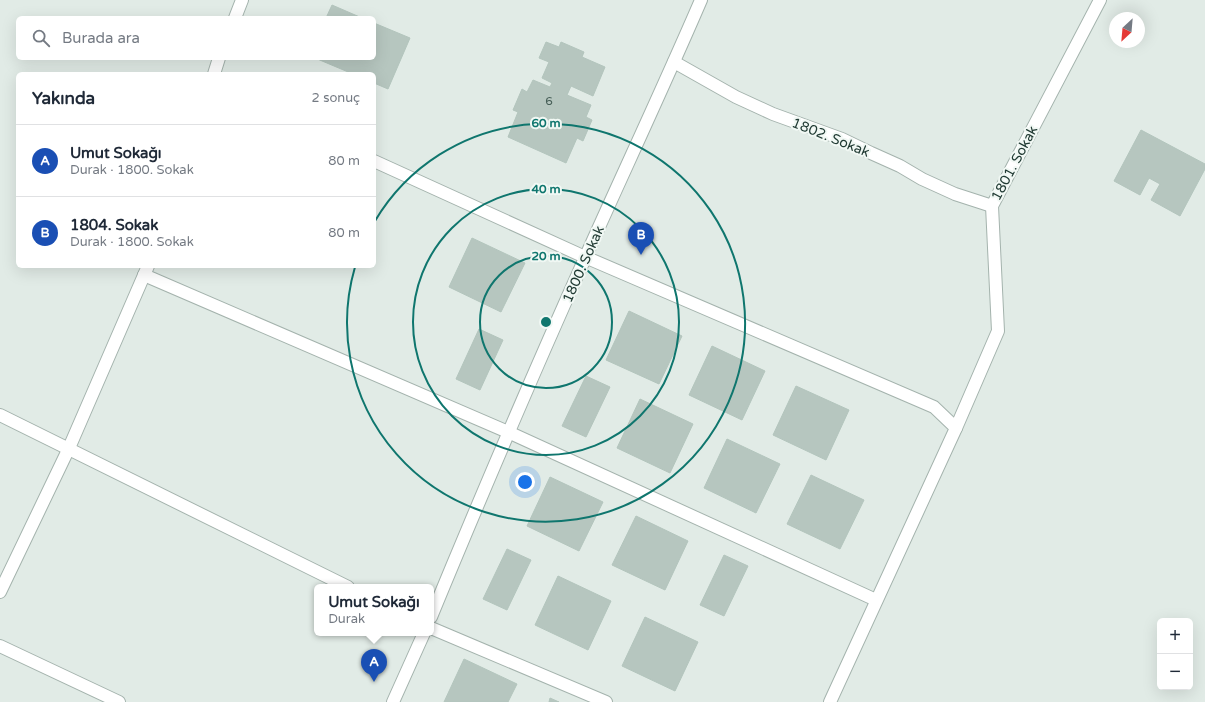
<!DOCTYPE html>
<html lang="tr">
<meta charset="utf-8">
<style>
:root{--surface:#fff;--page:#f2f2f3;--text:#1f2937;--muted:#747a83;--line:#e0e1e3;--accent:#d93025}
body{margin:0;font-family:"Varela Round",sans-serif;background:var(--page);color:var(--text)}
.controls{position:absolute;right:12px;bottom:12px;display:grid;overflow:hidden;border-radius:6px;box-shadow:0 4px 16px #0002}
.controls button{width:36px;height:36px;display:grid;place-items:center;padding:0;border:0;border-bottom:1px solid var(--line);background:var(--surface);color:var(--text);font:20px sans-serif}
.compass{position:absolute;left:1109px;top:12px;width:36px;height:36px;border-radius:50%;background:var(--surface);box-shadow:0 4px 16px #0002;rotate:206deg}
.you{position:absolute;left:525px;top:482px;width:14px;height:14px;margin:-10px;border:3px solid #fff;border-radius:50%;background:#1a73e8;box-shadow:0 0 0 6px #1a73e833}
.badge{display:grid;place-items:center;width:26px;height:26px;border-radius:50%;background:var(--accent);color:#fff;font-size:13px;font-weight:700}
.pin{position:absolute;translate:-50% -33px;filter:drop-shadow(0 1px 2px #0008)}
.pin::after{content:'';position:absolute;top:21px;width:14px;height:12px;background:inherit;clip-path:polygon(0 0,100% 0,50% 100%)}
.popup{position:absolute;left:314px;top:584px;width:120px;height:52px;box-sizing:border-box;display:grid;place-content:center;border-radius:6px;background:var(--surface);filter:drop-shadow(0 1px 3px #0005);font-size:13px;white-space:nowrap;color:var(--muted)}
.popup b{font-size:15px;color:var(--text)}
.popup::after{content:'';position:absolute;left:50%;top:100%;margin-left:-8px;border:8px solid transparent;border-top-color:var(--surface)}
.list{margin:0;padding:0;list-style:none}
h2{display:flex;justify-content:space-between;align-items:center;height:52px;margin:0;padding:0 16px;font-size:17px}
h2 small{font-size:13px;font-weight:400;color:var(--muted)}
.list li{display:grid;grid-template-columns:26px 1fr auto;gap:12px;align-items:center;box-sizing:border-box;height:72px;padding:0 16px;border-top:1px solid var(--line)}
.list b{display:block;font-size:15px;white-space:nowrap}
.list p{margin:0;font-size:13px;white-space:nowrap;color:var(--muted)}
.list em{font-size:13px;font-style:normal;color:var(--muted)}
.icon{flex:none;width:22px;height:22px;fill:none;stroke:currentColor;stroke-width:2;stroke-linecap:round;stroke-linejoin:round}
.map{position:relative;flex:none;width:1205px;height:702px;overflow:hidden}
.search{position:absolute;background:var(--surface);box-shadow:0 4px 16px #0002;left:16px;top:16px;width:360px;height:44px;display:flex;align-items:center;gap:10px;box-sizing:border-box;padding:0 14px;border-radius:6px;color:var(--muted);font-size:15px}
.panel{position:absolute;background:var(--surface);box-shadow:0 4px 16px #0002;left:16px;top:72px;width:360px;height:196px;border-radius:6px}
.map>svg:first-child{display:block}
.building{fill:#b6c6bf;stroke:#b3c5bd}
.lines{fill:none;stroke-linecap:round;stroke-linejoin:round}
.minor-casing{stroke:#a4b3ad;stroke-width:14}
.minor{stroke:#fff;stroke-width:12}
.ring{fill:none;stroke:#0f766e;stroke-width:2}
.labels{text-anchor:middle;stroke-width:4;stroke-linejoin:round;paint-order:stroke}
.number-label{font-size:12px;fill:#465e57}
.street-label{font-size:14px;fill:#213b34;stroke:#f1f8f4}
.centre{fill:#0f766e;stroke:#f1f8f4;stroke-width:2}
.ring-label{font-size:12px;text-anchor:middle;font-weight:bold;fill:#0f766e;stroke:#f1f8f4;stroke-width:4;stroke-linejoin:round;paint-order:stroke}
</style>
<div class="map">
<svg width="1205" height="702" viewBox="0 0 1205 702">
<rect width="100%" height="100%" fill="#e1ebe6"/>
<g class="building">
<path d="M 332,5 L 362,18 L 326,18 Z"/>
<path d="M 374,23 L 410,38 L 388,89 L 374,83 L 374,74 L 353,74 L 315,58 L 374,58 Z"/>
<path d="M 546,42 L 559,47 L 561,42 L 584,52 L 582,57 L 605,67 L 593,96 L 571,86 L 567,95 L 591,105 L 586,117 L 592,120 L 583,141 L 577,138 L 566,163 L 508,137 L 518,112 L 513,110 L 522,89 L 527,92 L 533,80 L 550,87 L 552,83 L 542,78 L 549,62 L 539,58 Z"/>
<path d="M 1141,130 L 1205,164 L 1205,169 L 1180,216 L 1151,200 L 1160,184 L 1149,178 L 1140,195 L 1114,181 Z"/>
<path d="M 472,238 L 525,263 L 501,312 L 449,287 Z"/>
<path d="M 629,311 L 682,336 L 659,384 L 606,360 Z"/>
<path d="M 479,329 L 503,340 L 480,390 L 456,379 Z"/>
<path d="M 712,346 L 765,371 L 742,420 L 689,395 Z"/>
<path d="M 586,376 L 610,387 L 586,437 L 562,426 Z"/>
<path d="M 796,386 L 849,410 L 826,460 L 773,435 Z"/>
<path d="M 640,399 L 693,424 L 670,473 L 617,448 Z"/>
<path d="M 727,439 L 780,464 L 756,513 L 704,488 Z"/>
<path d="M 811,475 L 864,500 L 840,549 L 787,524 Z"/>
<path d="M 550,477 L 603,502 L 579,551 L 527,526 Z"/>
<path d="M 636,516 L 688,541 L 665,590 L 612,565 Z"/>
<path d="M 507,549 L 531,560 L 507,610 L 483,599 Z"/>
<path d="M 724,555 L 748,566 L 724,616 L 700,605 Z"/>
<path d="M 558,576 L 611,601 L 588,650 L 535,625 Z"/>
<path d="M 645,617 L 698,642 L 675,691 L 622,666 Z"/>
<path d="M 464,659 L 517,684 L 508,702 L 444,702 Z"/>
<path d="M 550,698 L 559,702 L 549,702 Z"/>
</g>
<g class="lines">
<g class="minor-casing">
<g id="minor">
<path d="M 235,18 L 242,0"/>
<path d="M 674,62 L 736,97 L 773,114 L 842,139 L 871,153 L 900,166 L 922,179 L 955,194 L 992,206"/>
<path d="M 214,74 L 219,58"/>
<path d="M 374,161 L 585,257 L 934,407 L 956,428 L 830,702"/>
<path d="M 144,275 L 508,432 L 876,600"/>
<path d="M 0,415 L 348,587"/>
<path d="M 956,428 L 998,331 L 992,206 L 1100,0"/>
<path d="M 0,592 L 69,448 L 148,266"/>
<path d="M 431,617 C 481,496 532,376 586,256 C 624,171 664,86 701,0"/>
<path d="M 431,628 L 606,702"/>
<path d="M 0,646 L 119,702"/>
<path d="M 393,702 L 424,633"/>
</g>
</g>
<use href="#minor" class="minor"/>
</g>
<g class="ring">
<circle cx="546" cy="322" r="66"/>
<circle cx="546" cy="322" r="133"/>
<path d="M375 221A199 199 0 1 1 355 267"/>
</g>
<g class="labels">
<g class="number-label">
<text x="549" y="105">6</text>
</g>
<g class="street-label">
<text transform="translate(831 137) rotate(22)" y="5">1802. Sokak</text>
<text transform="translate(1014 163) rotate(-62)" y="5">1801. Sokak</text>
<text transform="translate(583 264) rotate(-66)" y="5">1800. Sokak</text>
</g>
</g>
<circle cx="546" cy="322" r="6" class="centre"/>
<g class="ring-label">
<text x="546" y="127">60 m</text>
<text x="546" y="193">40 m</text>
<text x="546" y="260">20 m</text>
</g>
</svg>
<div class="controls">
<button>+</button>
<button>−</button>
</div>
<svg class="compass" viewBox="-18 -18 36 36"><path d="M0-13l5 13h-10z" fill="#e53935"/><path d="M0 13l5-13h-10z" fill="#747a83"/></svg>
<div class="you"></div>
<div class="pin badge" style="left:374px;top:682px;background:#1a4fb4">A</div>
<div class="popup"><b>Umut Sokağı</b>Durak</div>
<div class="pin badge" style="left:641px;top:255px;background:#1a4fb4">B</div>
<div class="search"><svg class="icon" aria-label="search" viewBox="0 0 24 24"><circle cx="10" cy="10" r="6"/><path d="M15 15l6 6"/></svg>Burada ara</div>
<section class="panel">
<h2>Yakında<small>2 sonuç</small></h2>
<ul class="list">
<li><span class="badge" style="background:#1a4fb4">A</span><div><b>Umut Sokağı</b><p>Durak · 1800. Sokak</p></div><em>80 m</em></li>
<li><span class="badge" style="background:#1a4fb4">B</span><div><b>1804. Sokak</b><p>Durak · 1800. Sokak</p></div><em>80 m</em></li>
</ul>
</section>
</div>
